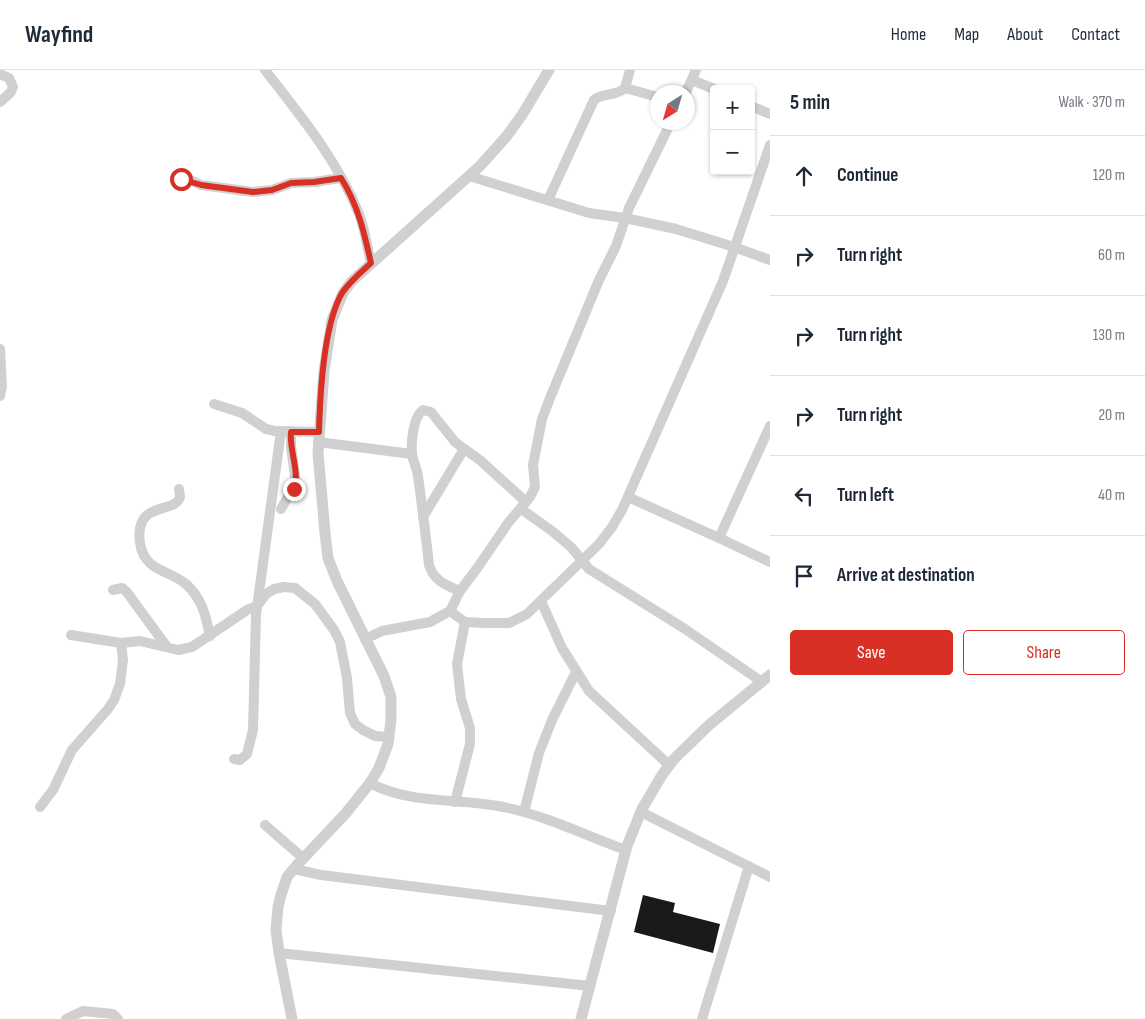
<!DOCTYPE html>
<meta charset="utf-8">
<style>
:root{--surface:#fff;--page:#f2f2f3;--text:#1f2937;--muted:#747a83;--line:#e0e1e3;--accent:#d93025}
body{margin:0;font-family:"Sofia Sans Condensed",sans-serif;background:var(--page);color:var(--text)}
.controls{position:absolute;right:15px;top:15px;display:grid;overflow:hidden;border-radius:5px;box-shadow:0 1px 4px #0004}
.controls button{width:45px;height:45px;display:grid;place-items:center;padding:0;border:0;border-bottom:1px solid var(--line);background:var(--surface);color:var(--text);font:25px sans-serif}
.compass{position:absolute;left:650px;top:15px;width:45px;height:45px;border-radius:50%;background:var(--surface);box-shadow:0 1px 4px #0004;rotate:217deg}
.stop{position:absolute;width:15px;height:15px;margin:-11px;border:4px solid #d93025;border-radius:50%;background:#fff}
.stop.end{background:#d93025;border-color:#fff;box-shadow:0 1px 5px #0008}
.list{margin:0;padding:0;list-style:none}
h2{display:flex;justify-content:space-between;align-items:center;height:65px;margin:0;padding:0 20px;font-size:21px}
h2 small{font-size:16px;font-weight:400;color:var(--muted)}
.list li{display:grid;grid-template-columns:32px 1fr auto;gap:15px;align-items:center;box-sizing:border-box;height:80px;padding:0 20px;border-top:1px solid var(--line)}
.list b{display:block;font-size:19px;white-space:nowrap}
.list em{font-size:16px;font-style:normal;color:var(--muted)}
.actions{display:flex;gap:10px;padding:15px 20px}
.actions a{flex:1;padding:11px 0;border:1px solid var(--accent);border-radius:5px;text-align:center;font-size:18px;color:var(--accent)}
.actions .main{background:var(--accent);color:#fff}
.icon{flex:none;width:28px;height:28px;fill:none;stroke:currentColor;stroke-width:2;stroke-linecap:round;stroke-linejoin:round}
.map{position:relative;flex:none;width:770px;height:949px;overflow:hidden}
header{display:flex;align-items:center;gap:30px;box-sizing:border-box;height:70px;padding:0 25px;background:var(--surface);border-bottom:1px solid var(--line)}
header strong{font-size:24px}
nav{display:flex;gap:28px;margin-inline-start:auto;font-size:18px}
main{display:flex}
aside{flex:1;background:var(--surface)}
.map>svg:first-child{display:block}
.building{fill:#1a1a1a}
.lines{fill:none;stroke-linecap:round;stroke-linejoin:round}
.minor{stroke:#d0d0d0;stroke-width:10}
.tertiary{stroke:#d0d0d0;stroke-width:11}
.route{stroke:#d93025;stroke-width:6}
</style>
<header>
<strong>Wayfind</strong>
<nav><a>Home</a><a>Map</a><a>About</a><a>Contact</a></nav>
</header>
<main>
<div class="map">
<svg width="770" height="949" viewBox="0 0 770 949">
<rect width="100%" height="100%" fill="#fff"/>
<path class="building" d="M 643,825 L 675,833 L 673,842 L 720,854 L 713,883 L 634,862 Z"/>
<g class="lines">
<g class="minor">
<path d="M 265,0 C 300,45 338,91 359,144 C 365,159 367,177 371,193"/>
<path d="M 0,4 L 9,8 L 13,17 L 11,22 L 0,32"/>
<path d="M 692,10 L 714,19"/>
<path d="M 625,18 L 630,0"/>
<path d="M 686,22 L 696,0"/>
<path d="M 751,36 L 770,44"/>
<path d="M 469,106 L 589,143 L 625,148 L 676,159 L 734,177 L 770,190"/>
<path d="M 175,109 L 188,109 L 201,115 L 253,122 L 272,120 L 291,113 L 314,112 L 341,108"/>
<path d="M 548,130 L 594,30 C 603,22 615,27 625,18 L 658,27"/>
<path d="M 0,279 L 2,317 L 0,326"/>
<path d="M 214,334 L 242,343 L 266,359 L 275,361 L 319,362"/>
<path d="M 318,372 L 412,384"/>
<path d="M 179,419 C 179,422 180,424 180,427 C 175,445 134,429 140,473 C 144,502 171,500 187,515 C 202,529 206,546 210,566"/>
<path d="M 628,427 L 719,468 L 770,492"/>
<path d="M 281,439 L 296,413 L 291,377 L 291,361"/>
<path d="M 521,439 L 552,461 L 571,477 L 589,499 L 685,559 L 762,612"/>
<path d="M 423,447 L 464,379"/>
<path d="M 719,468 L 770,356"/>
<path d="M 113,520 L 122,518 L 126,521 L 167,577"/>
<path d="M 460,521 C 446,515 434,511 429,495 C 426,466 422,436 418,406 C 417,399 413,391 412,384 C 411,372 413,347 423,340 L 431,342 L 455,372 L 481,391 L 526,432"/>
<path d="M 541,531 L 562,578 L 589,621 L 669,695"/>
<path d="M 450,541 L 465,552 L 486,553 L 509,553 L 527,544 L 599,474 L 612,457 L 622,440 L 723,211 L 770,75"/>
<path d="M 71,565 L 121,573 L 140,571 L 178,580 L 192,577 L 247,540 L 257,536 L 266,524 L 274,519 L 284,517 L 295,518 L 315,534 L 334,560 L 340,572 L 347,608 L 350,643 L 355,654 L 363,660 L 375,666 L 389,667"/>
<path d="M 365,569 L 382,561 L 430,552 L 450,541 L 460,521 L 478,497 L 508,453 L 530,427 L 535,417 L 533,395 L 542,349 L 550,328 L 599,210 L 616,176 L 629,138 L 671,52"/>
<path d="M 234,689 L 240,690 L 247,684 L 253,660 L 256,545 L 281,361"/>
<path d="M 370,713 C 413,736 462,727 508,738 C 549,747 587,766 626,780"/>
<path d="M 455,732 L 470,674 L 470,658 L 461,629 L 457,594 L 465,552"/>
<path d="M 40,737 L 53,720 L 72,680 L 108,639 L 114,630 L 120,614 L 123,590 L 121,573"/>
<path d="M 524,742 L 539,683 L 552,650 L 576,602"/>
<path d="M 641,742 L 770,807"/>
<path d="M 265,755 L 303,788"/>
<path d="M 294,799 L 321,805 L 611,841"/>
<path d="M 279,883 L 590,916"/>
<path d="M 66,949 L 83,941 L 113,944 L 118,949"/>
<path d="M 702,949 L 749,796"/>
</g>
<g class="tertiary">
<path d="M 292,949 L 279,883 L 276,860 L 278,837 L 281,825 L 287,807 L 297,795 L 346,743 L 370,713 L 379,698 L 388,674 L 391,650 L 391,627 L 384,606 L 337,511 L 328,488 L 325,463 L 318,383 L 324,301 L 332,250 L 343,223 L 352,211 L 480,96 L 506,67 L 522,45 L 549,0"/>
<path d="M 581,949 L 627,776 L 642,739 L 662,705 L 674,689 L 709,655 L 770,605"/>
</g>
</g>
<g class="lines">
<path class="route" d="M 181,109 L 201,115 L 253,122 L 272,120 L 291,113 L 314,112 L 341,108 C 358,135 364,162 371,193 C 361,202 350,211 342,223 C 324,254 320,326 319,362 L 291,362 C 289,380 300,401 294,419"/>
</g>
</svg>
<div class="controls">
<button>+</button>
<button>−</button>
</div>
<svg class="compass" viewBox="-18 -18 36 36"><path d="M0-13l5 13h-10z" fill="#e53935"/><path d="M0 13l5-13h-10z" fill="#747a83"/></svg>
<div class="stop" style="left:181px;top:109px"></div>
<div class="stop end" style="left:294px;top:419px"></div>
</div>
<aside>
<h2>5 min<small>Walk · 370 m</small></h2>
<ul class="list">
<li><svg class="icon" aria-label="ahead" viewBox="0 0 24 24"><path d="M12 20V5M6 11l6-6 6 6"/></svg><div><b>Continue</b></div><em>120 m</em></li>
<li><svg class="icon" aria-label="right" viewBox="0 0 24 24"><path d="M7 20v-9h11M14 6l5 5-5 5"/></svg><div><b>Turn right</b></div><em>60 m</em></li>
<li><svg class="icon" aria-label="right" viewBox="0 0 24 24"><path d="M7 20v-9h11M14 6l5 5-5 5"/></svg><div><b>Turn right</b></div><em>130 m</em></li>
<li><svg class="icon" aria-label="right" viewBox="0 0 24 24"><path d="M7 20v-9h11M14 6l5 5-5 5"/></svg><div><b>Turn right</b></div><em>20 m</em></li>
<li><svg class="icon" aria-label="left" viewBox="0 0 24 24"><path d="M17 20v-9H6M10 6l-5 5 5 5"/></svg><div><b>Turn left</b></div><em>40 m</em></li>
<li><svg class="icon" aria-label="arrive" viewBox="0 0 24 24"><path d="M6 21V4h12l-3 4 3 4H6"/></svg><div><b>Arrive at destination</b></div></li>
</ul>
<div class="actions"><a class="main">Save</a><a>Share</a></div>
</aside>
</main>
